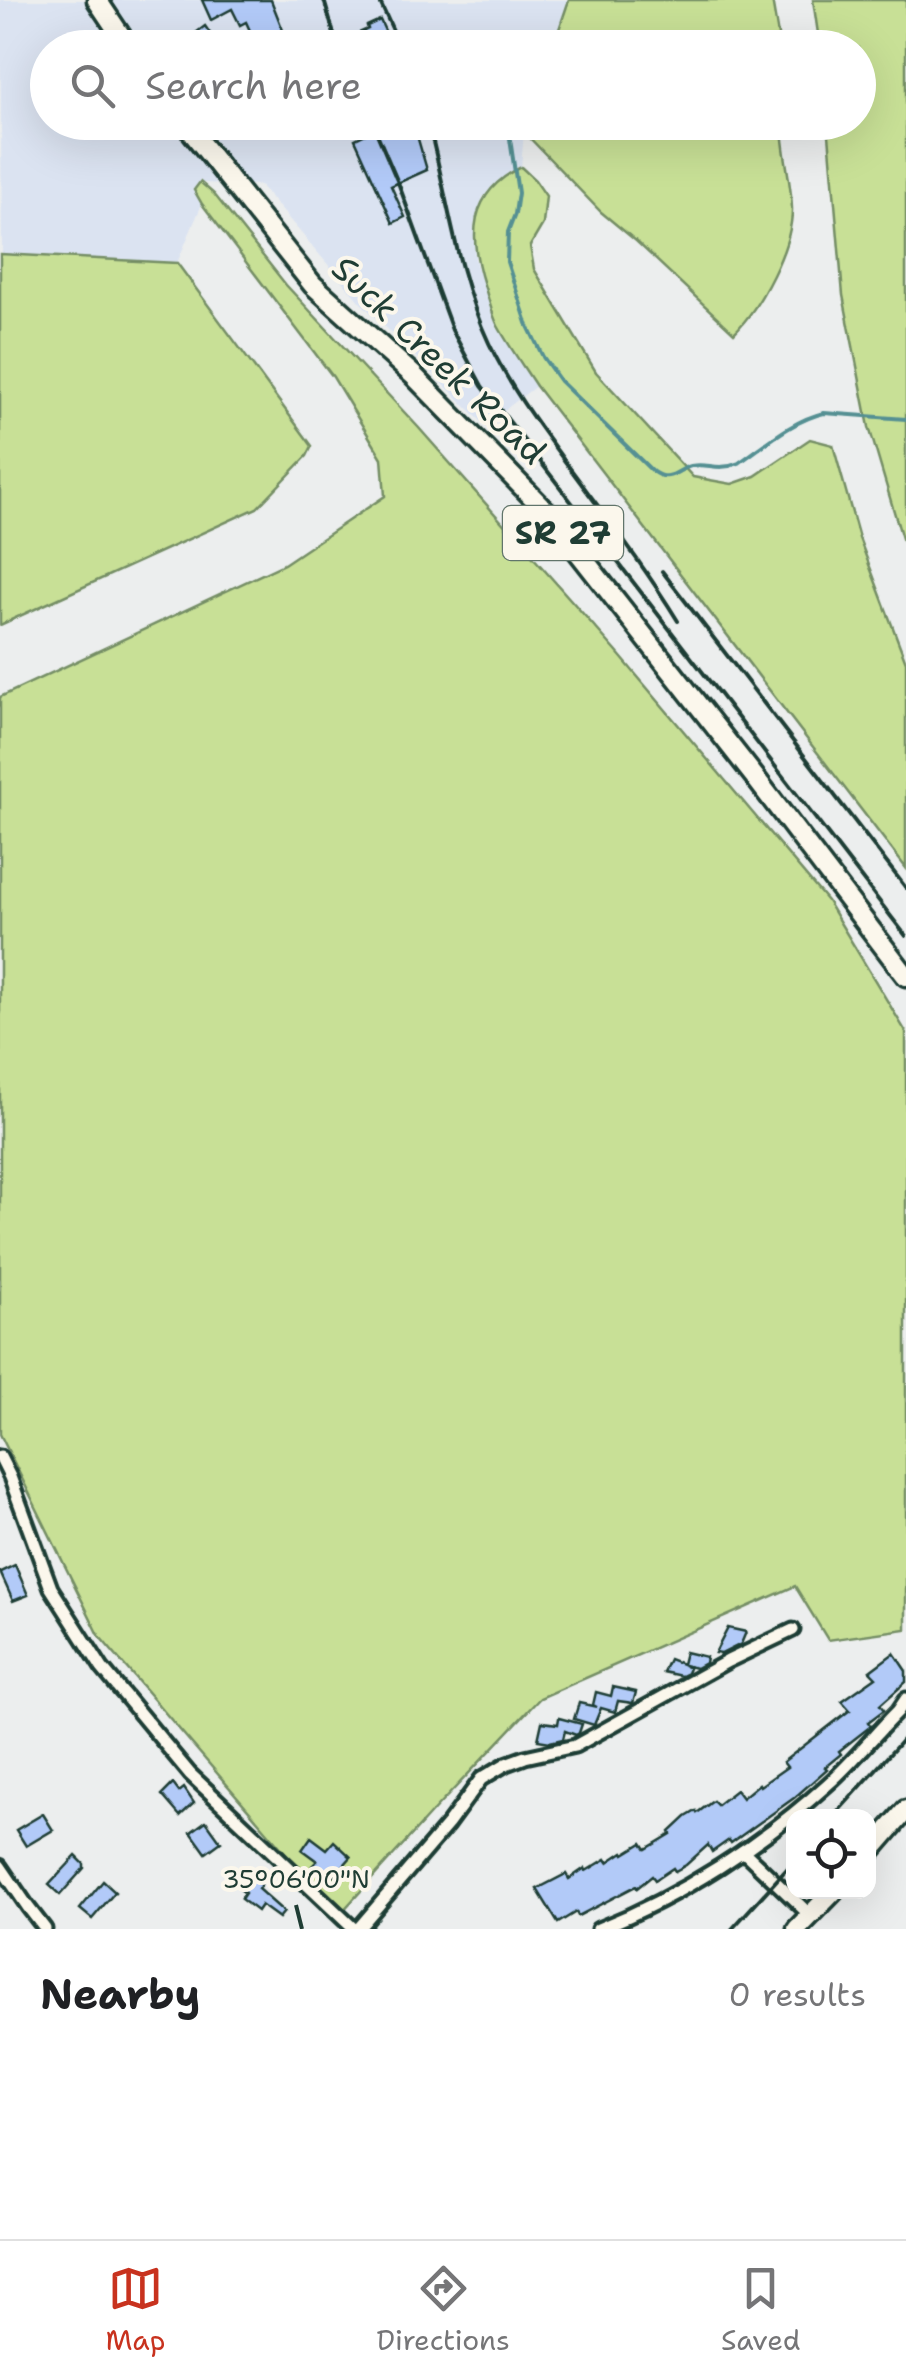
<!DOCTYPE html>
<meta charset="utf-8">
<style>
:root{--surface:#fff;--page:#f2f2f2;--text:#202124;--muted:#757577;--line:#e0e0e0;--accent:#c8321e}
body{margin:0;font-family:"Shantell Sans",sans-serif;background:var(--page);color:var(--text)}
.controls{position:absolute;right:30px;bottom:30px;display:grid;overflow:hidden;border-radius:20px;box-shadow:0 10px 40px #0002}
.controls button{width:90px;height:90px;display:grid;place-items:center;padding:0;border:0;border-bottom:2px solid var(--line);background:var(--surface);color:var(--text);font:50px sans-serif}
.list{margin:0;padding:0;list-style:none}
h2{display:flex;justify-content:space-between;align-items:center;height:130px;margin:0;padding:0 40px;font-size:42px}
h2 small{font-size:32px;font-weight:400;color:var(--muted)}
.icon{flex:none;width:55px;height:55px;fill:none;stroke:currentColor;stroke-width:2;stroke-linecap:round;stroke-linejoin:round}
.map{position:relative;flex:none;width:906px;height:1929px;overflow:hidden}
.search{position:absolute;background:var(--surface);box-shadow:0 10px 40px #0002;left:30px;right:30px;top:30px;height:110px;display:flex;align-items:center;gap:25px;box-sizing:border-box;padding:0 35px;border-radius:55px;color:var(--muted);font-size:38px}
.sheet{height:310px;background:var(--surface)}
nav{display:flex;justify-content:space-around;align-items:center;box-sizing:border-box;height:140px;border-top:2px solid var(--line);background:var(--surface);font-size:28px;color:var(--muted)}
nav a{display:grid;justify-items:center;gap:5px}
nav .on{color:var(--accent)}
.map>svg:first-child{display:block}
.built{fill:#dbe3f1}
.green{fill:#c8e096;stroke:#748e65;stroke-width:2.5}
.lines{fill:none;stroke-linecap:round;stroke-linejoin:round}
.stream{stroke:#549093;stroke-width:4}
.building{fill:#b2caf8;stroke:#1f3d34;stroke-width:2.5}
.street-casing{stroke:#1f3d34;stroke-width:19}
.primary-casing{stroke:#1f3d34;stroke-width:25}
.street{stroke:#fbf7ec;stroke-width:11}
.primary{stroke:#fbf7ec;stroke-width:18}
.rail{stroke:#1f3d34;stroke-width:4}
.ticks{fill:none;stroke:#1f3d34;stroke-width:4}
.labels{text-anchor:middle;stroke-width:8;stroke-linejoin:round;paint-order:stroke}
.shield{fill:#fbf7ec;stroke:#61756b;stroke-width:2.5}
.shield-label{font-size:32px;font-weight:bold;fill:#1f3d34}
.street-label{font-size:35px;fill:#1f3d34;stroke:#fbf7ec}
.ticks-label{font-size:25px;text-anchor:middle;fill:#1f3d34;stroke:#fbf7ec;stroke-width:8;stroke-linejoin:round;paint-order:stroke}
</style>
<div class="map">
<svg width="906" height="1929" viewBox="0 0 906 1929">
<rect width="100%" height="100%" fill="#eceeee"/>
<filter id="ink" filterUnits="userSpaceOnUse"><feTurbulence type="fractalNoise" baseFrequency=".01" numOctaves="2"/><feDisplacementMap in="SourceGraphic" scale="20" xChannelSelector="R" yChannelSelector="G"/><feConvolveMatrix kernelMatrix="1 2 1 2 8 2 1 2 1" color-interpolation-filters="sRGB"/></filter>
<g filter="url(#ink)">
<path class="built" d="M 0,0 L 569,0 L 553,47 L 48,48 L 48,122 L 527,123 L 524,132 L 521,167 L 507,174 L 483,197 L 474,225 L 475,260 L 496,323 L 536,386 L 485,425 L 360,302 L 260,185 L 200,183 L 194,190 L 202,204 L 177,263 L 2,255 Z"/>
<g class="green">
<path d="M 569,0 L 772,0 L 780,47 L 553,47 Z"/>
<path d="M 813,0 L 906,0 L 906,552 L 869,427 L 843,295 L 828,123 L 858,122 L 858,48 L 820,47 Z"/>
<path d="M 527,123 L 782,123 C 782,151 791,179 792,208 C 793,246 760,307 734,333 L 636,241 L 601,212 L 524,132 Z"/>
<path d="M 521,167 L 535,180 L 546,196 L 543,224 L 530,246 L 534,269 L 596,372 L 693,477 L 732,484 L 755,476 L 810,439 L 833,445 L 859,538 L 906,662 L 906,868 L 536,386 C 523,366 509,346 498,326 C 492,314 489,300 485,288 C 468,237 468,193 521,167 Z"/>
<path d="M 200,182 L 214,194 L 286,285 L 418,427 L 616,651 L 827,901 L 906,1032 L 906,1629 L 828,1640 L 795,1586 L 540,1698 L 438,1806 L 339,1915 L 100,1637 L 0,1434 L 0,697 L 284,564 L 385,496 L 382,458 L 333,377 L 202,204 L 194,190 Z"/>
<path d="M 0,254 L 177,263 L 312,446 L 307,456 L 257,508 L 0,625 Z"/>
</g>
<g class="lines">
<path class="stream" d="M 508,125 L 518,193 L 515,214 L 508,232 L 507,262 L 528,326 L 543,357 L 560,381 L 653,472 C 659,475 661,477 668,476 C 676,475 682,468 691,466 C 708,462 717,472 739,463 C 765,445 793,420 824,413 L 906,419"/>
</g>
<g class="building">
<path d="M 202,0 L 271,0 L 290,48 L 258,48 L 246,22 L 240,25 L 232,9 L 211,20 Z"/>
<path d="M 380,20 L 393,48 L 355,48 L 350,37 L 368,29 L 367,26 Z"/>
<path d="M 205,26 L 220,48 L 176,48 Z"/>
<path d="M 378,122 L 413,122 L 427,170 L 391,186 L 405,217 L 393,223 L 355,139 L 380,127 Z"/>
<path d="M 15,1565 L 28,1595 L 13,1601 L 0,1572 Z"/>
<path d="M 728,1628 L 746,1632 L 741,1644 L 721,1654 L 715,1653 Z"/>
<path d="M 685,1652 L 706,1657 L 705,1663 L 696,1668 L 683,1665 L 689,1668 L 687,1673 L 681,1676 L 663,1672 L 669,1659 L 682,1664 Z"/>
<path d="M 894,1653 L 906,1671 L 906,1682 L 880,1705 L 884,1710 L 868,1722 L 871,1726 L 839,1751 L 841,1754 L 825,1767 L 827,1769 L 794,1798 L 731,1843 L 729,1840 L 712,1852 L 708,1845 L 686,1865 L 675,1871 L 673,1868 L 655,1880 L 652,1876 L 637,1888 L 636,1886 L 578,1916 L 576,1912 L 558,1923 L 537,1889 L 566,1874 L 569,1879 L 585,1868 L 586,1871 L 606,1859 L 608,1862 L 623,1852 L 624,1854 L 642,1843 L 646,1849 L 671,1834 L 670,1832 L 686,1817 L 696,1811 L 697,1813 L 713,1801 L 717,1805 L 736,1790 L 742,1798 L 759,1784 L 760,1786 L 787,1767 L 783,1762 L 850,1710 L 842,1701 L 876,1677 L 870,1671 Z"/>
<path d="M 613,1687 L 636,1692 L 633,1703 L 618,1701 L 615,1712 L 601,1708 L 594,1725 L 574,1719 L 579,1703 L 597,1707 L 593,1705 L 596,1692 L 611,1696 Z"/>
<path d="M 559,1718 L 582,1724 L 579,1733 L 576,1735 L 565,1731 L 563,1739 L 550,1742 L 538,1740 L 542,1722 L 558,1724 Z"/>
<path d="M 173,1784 L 179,1792 L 184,1788 L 194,1803 L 180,1816 L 162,1795 Z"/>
<path d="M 43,1814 L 53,1830 L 26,1846 L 16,1830 Z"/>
<path d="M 206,1821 L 221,1842 L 206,1853 L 191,1832 Z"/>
<path d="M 311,1837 L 327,1849 L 334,1841 L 351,1857 L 329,1882 L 312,1866 L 317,1861 L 302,1850 Z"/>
<path d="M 76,1856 L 84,1864 L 84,1868 L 60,1895 L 49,1885 Z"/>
<path d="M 249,1876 L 261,1885 L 258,1889 L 284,1912 L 279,1918 L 261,1905 L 257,1911 L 241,1899 L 245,1893 L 240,1889 Z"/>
<path d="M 103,1881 L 115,1892 L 92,1919 L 80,1909 Z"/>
</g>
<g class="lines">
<g class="street-casing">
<g id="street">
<path d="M 0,1457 L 10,1477 L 51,1588 L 102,1668 L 190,1774 L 354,1929"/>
<path d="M 743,1851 L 810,1915"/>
<path d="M 0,1866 L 28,1907 L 45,1929"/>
<path d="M 358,1929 L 448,1824 L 481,1779 L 506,1764 L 525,1757 L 575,1746 L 728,1661 L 793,1630"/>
<path d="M 598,1929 C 680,1897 763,1843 828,1784 C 853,1762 874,1735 898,1711 L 906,1699"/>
</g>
</g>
<g class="primary-casing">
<g id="primary">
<path d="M 97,0 L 129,48"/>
<path d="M 184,122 L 313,285 L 413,375 L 545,510 L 754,776 L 906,976"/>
<path d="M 868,1854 L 906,1810"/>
<path d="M 797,1929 L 833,1892"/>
</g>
</g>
<use href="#street" class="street"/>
<use href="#primary" class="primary"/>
<g class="rail">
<path d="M 324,0 L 338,48"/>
<path d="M 379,0 L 401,48"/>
<path d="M 372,122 L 399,185 L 452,330 L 482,386 L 906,936"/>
<path d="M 428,122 C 448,197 456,273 489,343 C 511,390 542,430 572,471 C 609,521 646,569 678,621"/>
<path d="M 662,571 L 906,888"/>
<path d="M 834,1816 L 906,1736"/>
<path d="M 732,1929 L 794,1861"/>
</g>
</g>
</g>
<path class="ticks" d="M 296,1905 L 302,1929"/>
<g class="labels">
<rect class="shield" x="503" y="506" width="120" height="54" rx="8"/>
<g class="shield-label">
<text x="563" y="544">SR 27</text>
</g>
<g class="street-label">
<text transform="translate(439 360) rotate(44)" y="12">Suck Creek Road</text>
</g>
</g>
<g class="ticks-label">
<text x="296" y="1888">35°06'00"N</text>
</g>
</svg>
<div class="controls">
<button><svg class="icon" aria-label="locate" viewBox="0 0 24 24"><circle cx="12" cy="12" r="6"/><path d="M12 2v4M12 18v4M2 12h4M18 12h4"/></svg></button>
</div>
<div class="search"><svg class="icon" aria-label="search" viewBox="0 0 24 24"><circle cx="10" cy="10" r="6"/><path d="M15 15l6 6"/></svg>Search here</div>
</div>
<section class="sheet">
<h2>Nearby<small>0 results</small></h2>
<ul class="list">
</ul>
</section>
<nav>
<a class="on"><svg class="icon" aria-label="map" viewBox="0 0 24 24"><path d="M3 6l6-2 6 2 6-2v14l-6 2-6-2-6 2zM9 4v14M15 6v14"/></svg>Map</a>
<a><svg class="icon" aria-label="directions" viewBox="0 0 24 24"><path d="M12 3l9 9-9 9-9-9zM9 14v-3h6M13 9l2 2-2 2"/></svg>Directions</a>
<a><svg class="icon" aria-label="saved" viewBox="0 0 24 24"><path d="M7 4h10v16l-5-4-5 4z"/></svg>Saved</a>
</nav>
